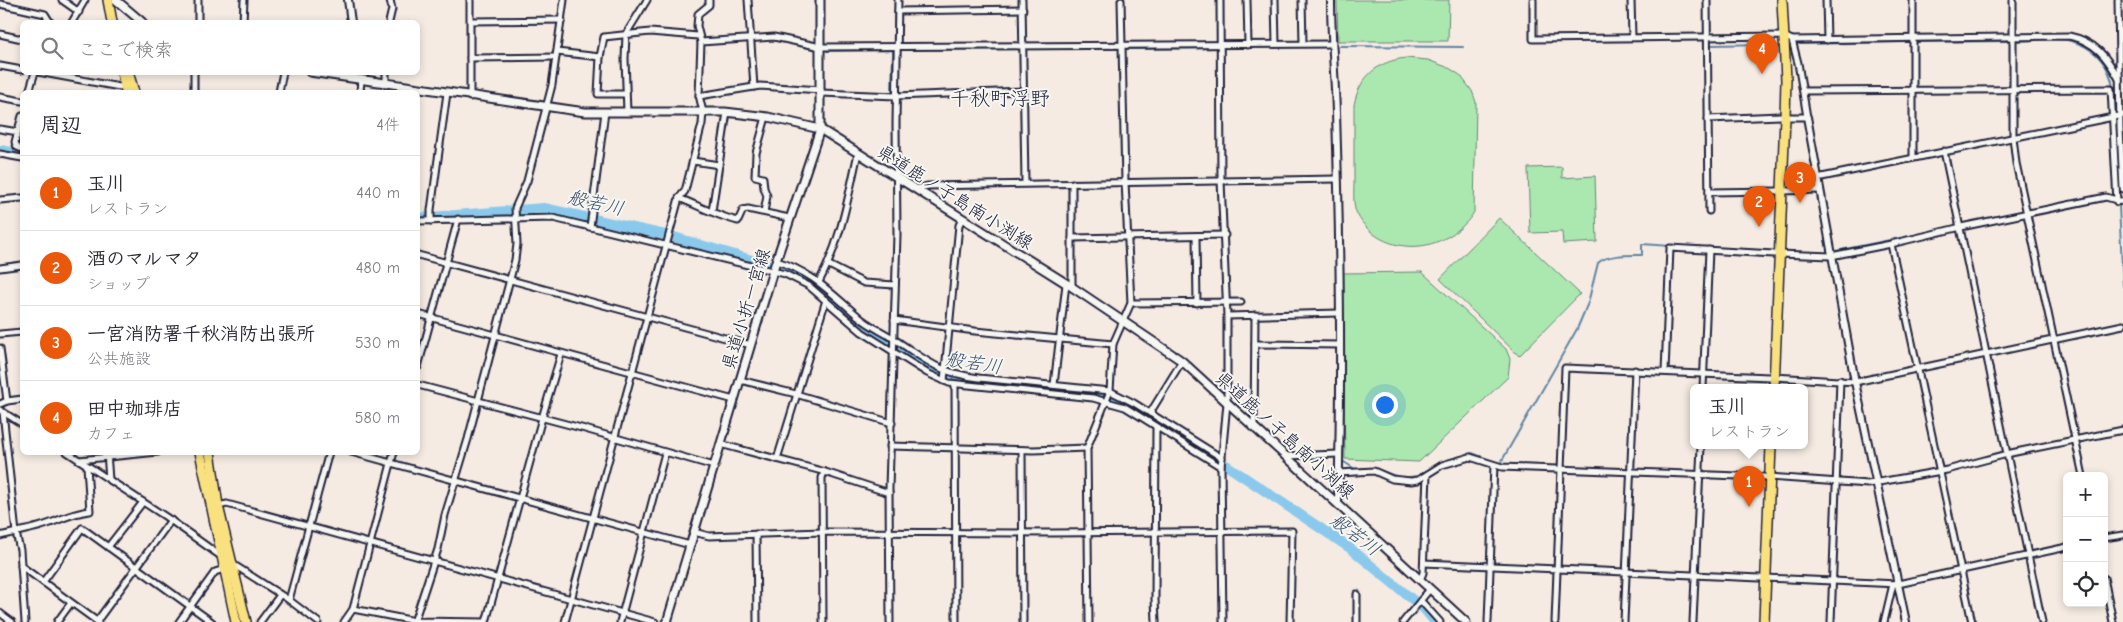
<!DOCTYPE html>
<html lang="ja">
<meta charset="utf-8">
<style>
:root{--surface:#fff;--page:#f2f2f3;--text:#2b2b33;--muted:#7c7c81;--line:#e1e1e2;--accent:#ea580c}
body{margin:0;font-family:"Comic Neue","Klee One",sans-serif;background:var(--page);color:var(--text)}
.controls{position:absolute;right:15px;bottom:15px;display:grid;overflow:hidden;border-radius:8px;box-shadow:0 2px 8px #0003}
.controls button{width:45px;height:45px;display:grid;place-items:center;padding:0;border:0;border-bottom:1px solid var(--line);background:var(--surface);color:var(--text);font:25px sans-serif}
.you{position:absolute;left:1384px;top:404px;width:18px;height:18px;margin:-12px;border:4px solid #fff;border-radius:50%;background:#1a73e8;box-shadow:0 0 0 8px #1a73e833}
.badge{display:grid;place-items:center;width:32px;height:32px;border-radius:50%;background:var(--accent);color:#fff;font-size:16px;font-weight:700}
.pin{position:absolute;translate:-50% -41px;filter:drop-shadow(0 1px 2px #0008)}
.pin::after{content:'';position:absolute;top:26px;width:18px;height:15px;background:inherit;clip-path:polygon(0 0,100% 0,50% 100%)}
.popup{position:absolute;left:1690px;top:384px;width:118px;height:65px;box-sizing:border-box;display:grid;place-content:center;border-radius:8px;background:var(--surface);filter:drop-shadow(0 1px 4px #0005);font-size:16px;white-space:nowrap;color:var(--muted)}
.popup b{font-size:19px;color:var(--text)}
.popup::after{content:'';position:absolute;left:50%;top:100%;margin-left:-10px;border:10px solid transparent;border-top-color:var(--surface)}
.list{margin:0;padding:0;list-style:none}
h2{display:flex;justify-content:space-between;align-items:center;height:65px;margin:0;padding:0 20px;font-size:21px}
h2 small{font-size:16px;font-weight:400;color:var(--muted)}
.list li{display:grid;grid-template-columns:32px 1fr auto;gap:15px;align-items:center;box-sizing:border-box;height:75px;padding:0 20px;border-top:1px solid var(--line)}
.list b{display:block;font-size:19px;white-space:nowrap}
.list p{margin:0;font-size:16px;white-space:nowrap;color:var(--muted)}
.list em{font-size:16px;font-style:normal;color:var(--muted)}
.icon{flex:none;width:28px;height:28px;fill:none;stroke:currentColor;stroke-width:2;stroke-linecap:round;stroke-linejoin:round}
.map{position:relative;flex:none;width:2123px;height:622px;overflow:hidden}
.search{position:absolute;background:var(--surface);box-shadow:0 2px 8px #0003;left:20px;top:20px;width:400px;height:55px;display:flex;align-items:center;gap:12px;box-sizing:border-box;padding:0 18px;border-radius:8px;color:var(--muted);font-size:19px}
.panel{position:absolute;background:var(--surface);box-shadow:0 2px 8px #0003;left:20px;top:90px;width:400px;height:365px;border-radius:8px}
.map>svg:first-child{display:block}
.green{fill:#aae8af;stroke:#668575}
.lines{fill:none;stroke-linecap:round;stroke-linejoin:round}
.stream{stroke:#6186a5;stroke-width:2}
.river{stroke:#8bc9ec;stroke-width:10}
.minor-casing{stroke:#22223b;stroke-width:9}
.tertiary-casing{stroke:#22223b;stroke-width:10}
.secondary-casing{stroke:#22223b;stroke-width:11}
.trunk-casing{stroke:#22223b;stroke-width:12}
.minor{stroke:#f6f6f2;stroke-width:5}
.tertiary{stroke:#f6f6f2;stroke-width:6}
.secondary{stroke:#f6f6f2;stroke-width:7}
.trunk{stroke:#fae180;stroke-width:9}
.labels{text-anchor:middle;stroke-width:4;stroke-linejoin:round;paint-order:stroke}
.street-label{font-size:18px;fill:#22223b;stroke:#f6f6f2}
.water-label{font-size:19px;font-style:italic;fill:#425470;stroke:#f6f6f2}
.quarter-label{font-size:20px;fill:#22223b;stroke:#f6f6f2}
</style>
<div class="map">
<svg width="2123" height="622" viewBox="0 0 2123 622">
<rect width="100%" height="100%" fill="#f5ebe2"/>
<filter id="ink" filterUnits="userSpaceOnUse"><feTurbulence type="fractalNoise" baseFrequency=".02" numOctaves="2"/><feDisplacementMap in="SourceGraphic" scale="10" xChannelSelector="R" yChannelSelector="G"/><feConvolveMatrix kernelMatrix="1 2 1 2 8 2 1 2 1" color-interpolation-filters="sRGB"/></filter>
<g filter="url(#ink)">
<g class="green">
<path d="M 1337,0 L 1449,0 L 1448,41 L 1338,41 Z"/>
<path d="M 1406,58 L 1428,60 L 1449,68 L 1460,75 L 1472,91 L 1476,102 L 1474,212 C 1464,230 1440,244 1420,246 C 1393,249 1365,236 1355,209 C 1353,201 1354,190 1354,182 C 1354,156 1354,131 1354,105 C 1359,77 1378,61 1406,58 Z"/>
<path d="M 1562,167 L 1562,178 L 1595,176 L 1597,242 L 1563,244 L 1562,232 L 1530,233 L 1528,168 Z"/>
<path d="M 1499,218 L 1580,294 L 1519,356 L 1440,279 Z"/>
<path d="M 1422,272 L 1506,349 L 1510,359 L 1508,377 L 1419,462 L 1345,459 L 1342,273 Z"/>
</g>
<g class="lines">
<g class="stream">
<path d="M 2016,41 C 2032,41 2052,37 2067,40 C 2092,45 2110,63 2113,88"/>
<path d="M 894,42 L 895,0"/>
<path d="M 1915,42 L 2009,41"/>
<path d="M 1800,44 L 1910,42"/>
<path d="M 1710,45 L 1771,44"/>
<path d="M 1340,46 L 1463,47"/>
<path d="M 1025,49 L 1118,49"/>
<path d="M 1124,49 L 1217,48"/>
<path d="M 900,50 L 1019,49"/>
<path d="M 827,51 L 893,50 L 892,91"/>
<path d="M 2119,206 L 2123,286"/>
<path d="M 1686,246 L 1720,248"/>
<path d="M 1836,251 L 1934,231"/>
<path d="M 1344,462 L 1355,469 L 1374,468 L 1398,477"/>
<path d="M 1403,478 L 1417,476 L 1444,461 L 1472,453 L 1500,464 L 1577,329 L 1588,303 L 1598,263 C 1607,254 1630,255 1642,255 L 1642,244 L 1671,246"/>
</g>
<g class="river">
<path d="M 0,150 L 22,154"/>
<path d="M 418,218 L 544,208 L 674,237 L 792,272 L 811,280 L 869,330 L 942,378 L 1094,394 L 1108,397 L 1133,411"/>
<path d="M 1192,447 L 1226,465 L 1350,548 L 1424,609 L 1435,622"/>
</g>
<g class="minor-casing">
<g id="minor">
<path d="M 62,0 L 79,12"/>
<path d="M 470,0 L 470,97"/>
<path d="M 748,0 L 754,87"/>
<path d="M 1022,0 L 1025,183"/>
<path d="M 1220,0 L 1221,181 L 1227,316 L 1227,403 L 1221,467 L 1223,622"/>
<path d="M 1247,0 L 1248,45"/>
<path d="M 1275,0 L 1276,44"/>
<path d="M 1302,0 L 1303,43"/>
<path d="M 1533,0 L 1533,39 L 1784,36 L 1792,40 L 1798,63 L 1807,117 L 1785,117"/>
<path d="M 1631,0 L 1632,37"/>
<path d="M 1707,0 L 1709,211"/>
<path d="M 1826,0 L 1827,40"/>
<path d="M 2013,0 L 2013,137 L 2016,163 L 2083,476"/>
<path d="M 2118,0 L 2120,128 L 2123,189"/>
<path d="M 0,4 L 45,14 L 50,22"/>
<path d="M 898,11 L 1023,9"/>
<path d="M 471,21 L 562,20"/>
<path d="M 72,22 L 85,0"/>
<path d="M 198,22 L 198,0"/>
<path d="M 243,22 L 244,0"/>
<path d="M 389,22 L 392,9 L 390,0"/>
<path d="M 0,34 L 22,39"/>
<path d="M 1792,40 L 2069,36 C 2095,41 2107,57 2119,79"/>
<path d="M 701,42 L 774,37 L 821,47 L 1332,44"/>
<path d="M 557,52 L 600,57"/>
<path d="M 470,58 L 556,57"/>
<path d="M 0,66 L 22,70"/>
<path d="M 38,72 L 125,88"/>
<path d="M 194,72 L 194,92"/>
<path d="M 386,85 L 386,72"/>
<path d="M 1803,91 L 2111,89 L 2117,202"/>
<path d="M 29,92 L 35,72"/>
<path d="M 279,92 L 283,72"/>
<path d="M 360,92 L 361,81"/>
<path d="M 821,93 L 896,96 L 1024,91"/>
<path d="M 626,94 L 598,94 L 600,57 L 604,37 L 650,32 L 698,36"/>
<path d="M 699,96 L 760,86 L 821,90"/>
<path d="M 0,97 L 22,101"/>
<path d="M 627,112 L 625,59 L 626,34 L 647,0"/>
<path d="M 22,116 L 15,142 L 17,147 L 22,149"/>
<path d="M 1708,119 L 1780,116"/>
<path d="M 0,129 L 18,132"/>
<path d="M 1944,151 L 2042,622"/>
<path d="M 0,154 L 22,158"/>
<path d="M 1913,158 L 1913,0"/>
<path d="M 693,161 L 719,165"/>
<path d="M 1817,178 L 2123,115"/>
<path d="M 916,189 L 927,186 L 1337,179"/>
<path d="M 1782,191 L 1819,190"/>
<path d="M 1709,192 L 1777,191"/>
<path d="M 679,198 C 699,206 717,216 738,221 L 743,210 L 748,209 L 789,218"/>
<path d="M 0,200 L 22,198"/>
<path d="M 712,211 L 727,112"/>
<path d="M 764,212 L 767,196 L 764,188 L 763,178 L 755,176 L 756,153 L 766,117"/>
<path d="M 418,221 L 553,218 L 785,274 L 809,286 L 862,332 L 927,373 L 949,383 L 1093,398 L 1125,407 L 1221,467"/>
<path d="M 431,221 L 431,210 L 447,93"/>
<path d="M 590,227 L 605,112"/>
<path d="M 1196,236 L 1197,303"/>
<path d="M 1072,238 L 1225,235"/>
<path d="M 1891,244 L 1972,622"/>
<path d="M 1779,254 L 1831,256 L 1891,244 L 1961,227 L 2106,197 L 2123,202"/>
<path d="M 418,255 L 751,345"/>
<path d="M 776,261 C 810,270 832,294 858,316 C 869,326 882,331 894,339 C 928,361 936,372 979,378 L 1110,391 L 1134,403 L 1222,458"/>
<path d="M 829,265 L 864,283 L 895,285"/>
<path d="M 0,268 L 22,265"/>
<path d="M 819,282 C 841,241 848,198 858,153"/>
<path d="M 1072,287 L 1072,183"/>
<path d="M 1131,303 L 1241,302"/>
<path d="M 418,314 L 734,400"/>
<path d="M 1227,316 L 1339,313"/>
<path d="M 894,320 L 975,331 L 1113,344"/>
<path d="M 0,334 L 22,332"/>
<path d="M 1255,344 L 1340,345"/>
<path d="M 0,348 L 7,401"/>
<path d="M 418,367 L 458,219"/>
<path d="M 1665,372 L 1670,248 L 1774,254"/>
<path d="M 1774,377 L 1855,382 L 2123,325"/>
<path d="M 740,380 L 796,394 L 892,423"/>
<path d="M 944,381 L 959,225 L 962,219"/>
<path d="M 955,384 L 956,622"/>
<path d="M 418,385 L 585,429 L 714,466"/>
<path d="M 1054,385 L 1066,284"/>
<path d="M 1703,388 L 1709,250"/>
<path d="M 0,404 L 7,401 L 22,399"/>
<path d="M 0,410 L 22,424"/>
<path d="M 3,412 L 16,533 L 20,550 L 25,622"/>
<path d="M 1150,413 L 1182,361"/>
<path d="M 1156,427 L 1155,599 L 1156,622"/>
<path d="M 1254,427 L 1255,315"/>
<path d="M 720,444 L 822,471 L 889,493"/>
<path d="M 890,446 L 1033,450 L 1087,448"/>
<path d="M 1022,450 L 1023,622"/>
<path d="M 67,452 L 166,517 L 222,557"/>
<path d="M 107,452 L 109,480"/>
<path d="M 351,452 L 690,545"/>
<path d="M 1286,456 L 1339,454"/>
<path d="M 777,459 L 826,300"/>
<path d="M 79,460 L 158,452"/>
<path d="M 1339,473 L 1374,471 L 1392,479 L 1411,481 L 1418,480 L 1442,465 L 1470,457 L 1502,467 L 1764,477"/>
<path d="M 1770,477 L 1868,484 L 1947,470 L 2011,453 L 2123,430"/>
<path d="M 218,506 L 227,504 L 655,622"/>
<path d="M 694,532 L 709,536 L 823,532 L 1052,533 L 1292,531 L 1290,622"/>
<path d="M 756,534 L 757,622"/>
<path d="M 0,536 C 12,533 23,531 34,528 C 54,524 68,513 90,511 L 87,466"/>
<path d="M 2104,538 L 2123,535"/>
<path d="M 108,547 L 143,502"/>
<path d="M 231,563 L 289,600 L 318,622"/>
<path d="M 1424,563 L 1760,578"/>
<path d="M 21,566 L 98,622"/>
<path d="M 1766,578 L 1898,584 L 2067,547"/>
<path d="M 2104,578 L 2113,622"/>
<path d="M 1420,580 L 1423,573 L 1427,475"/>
<path d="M 43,582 L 82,528 L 212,622"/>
<path d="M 1357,594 L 1357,622"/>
<path d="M 289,600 L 329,452"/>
<path d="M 1421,601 L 1440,622"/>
<path d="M 353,609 L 415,621 L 485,622"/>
<path d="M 0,613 L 12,622"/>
<path d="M 97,621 L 171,520"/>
<path d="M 57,622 L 71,603"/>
<path d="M 179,622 L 215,572 L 224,569"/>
<path d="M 260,622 L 280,595"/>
<path d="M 344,622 L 353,609 L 394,452"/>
<path d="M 414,622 L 438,549 L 445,515 L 468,439 L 515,260 L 517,244 L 515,208 L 527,181 L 552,85 L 564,0"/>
<path d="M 486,622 L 542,418 L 561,354"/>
<path d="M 565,622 L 679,198 L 685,191 L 702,124 L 703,112 L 699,95 L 701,42 L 697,26 L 698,14 L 709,5 L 709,0"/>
<path d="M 620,622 L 665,453"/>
<path d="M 823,622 L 822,478 L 824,472"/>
<path d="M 890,622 L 889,488 L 897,235 L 896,123 L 898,0"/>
<path d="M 1089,622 L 1087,448 L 1110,391 L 1113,344 L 1131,303 L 1125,182 L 1121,0"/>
<path d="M 1403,622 L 1430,589"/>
<path d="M 1488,622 L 1494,465"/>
<path d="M 1555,622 L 1565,368 L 1769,377"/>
<path d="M 1624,622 L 1635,370"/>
<path d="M 1693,622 L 1701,446"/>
<path d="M 1831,622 L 1840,380"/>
<path d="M 1884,622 L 1893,584"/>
</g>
</g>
<g class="tertiary-casing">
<g id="tertiary">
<path d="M 348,0 L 351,22"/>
<path d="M 1331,0 C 1331,38 1335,76 1336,113 C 1340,243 1342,373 1338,503"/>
<path d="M 1807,117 L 1855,382 L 1906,622"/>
</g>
</g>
<g class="secondary-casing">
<g id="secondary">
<path d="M 116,0 L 142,22"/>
<path d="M 310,72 L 585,112 L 725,112 L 768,117 L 820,129 L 1072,287 L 1182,361 L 1466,622"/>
<path d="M 667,622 L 776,261 L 820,129 L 820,0"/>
</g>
</g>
<g class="trunk-casing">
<g id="trunk">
<path d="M 108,0 L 112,22"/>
<path d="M 122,72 L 126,92"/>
<path d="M 128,72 L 134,92"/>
<path d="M 1774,388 L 1785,117 L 1786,80 L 1782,0"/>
<path d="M 200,452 L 236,622"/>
<path d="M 210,452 L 218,506 L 246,622"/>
<path d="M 1764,622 L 1771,446"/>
</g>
</g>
<use href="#minor" class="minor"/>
<use href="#tertiary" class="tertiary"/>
<use href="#secondary" class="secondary"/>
<use href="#trunk" class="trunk"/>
</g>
</g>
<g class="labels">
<g class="street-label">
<text transform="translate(955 197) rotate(32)" y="6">県道鹿ノ子島南小渕線</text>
<text transform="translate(746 309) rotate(-73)" y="6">県道小折一宮線</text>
<text transform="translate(1285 435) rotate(42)" y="6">県道鹿ノ子島南小渕線</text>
</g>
<g class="water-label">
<text transform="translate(596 202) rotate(13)" y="7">般若川</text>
<text transform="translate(974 362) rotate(9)" y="7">般若川</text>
<text transform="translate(1356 534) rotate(37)" y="7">般若川</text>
</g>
<g class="quarter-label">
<text x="1000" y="105">千秋町浮野</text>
</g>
</g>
</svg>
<div class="controls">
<button>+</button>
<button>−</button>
<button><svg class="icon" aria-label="locate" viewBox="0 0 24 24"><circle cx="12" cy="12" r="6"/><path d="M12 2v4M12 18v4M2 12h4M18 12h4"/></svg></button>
</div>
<div class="you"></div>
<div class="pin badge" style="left:1749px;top:507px">1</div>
<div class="popup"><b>玉川</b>レストラン</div>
<div class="pin badge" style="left:1759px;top:227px">2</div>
<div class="pin badge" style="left:1800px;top:203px">3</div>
<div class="pin badge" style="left:1762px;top:74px">4</div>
<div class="search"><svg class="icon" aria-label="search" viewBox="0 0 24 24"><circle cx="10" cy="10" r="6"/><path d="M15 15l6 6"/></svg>ここで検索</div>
<section class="panel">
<h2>周辺<small>4件</small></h2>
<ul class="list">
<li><span class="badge">1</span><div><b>玉川</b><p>レストラン</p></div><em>440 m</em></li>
<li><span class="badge">2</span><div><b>酒のマルマタ</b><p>ショップ</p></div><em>480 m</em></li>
<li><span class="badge">3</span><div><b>一宮消防署千秋消防出張所</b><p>公共施設</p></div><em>530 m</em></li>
<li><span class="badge">4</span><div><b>田中珈琲店</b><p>カフェ</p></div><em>580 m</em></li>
</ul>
</section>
</div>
